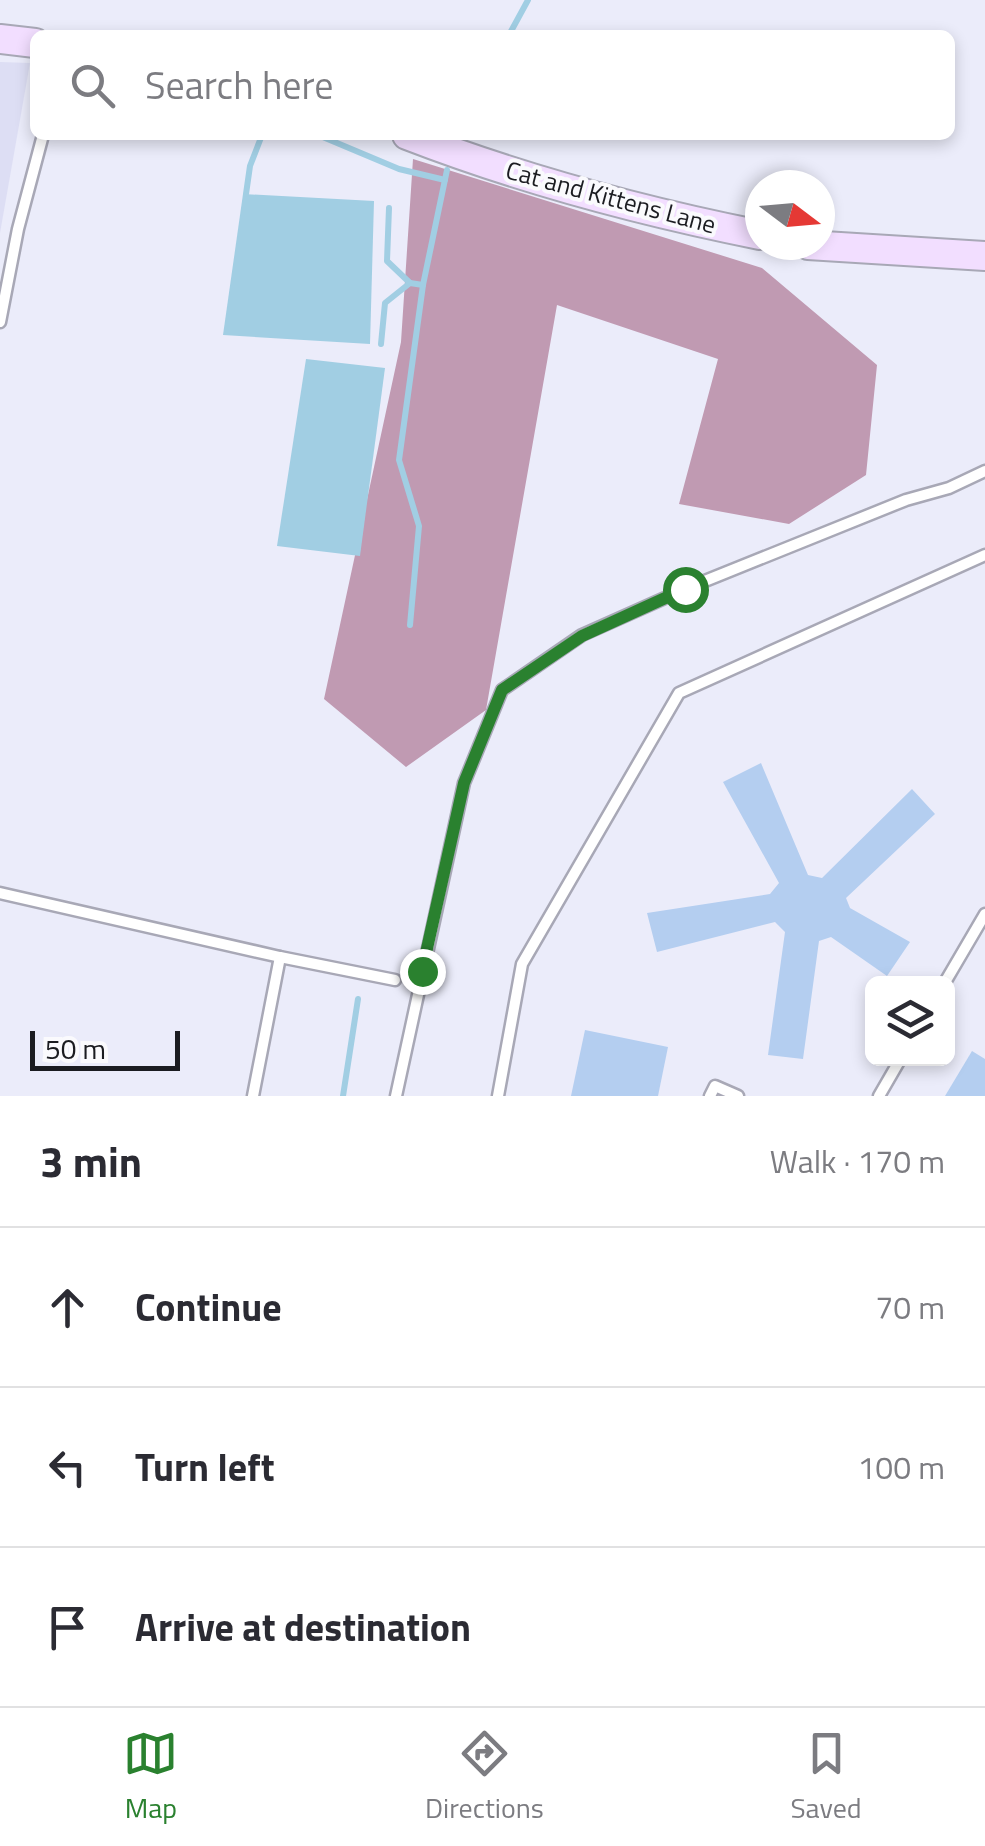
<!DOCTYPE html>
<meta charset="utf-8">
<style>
:root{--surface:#fff;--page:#f7f7f7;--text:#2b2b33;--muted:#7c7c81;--line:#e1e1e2;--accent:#2a812f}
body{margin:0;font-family:"Titillium Web",sans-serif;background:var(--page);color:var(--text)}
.controls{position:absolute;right:30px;bottom:30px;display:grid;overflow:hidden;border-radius:15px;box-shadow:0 5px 15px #0003}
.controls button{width:90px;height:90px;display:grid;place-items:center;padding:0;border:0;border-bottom:2px solid var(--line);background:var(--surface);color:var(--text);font:50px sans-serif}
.compass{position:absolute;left:745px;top:170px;width:90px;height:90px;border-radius:50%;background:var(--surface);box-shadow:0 5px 15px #0003;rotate:106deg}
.scale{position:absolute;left:30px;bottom:25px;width:150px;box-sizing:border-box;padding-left:10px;border:5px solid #1b1c21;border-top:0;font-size:28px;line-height:35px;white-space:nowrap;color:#1b1c21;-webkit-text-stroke:8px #fafafd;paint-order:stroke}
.stop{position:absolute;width:30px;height:30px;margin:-22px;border:8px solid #2a812f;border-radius:50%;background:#fff}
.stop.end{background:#2a812f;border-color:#fff;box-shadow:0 2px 10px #0008}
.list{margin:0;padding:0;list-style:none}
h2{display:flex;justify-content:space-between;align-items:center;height:130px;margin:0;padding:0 40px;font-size:42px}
h2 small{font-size:32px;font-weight:400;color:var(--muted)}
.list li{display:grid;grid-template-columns:65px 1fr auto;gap:30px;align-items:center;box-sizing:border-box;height:160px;padding:0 40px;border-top:2px solid var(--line)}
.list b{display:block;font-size:38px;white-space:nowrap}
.list em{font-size:32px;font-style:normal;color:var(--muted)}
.icon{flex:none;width:55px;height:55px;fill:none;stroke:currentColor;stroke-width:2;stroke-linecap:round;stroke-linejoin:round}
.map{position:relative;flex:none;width:985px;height:1096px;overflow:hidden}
.search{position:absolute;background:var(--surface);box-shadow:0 5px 15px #0003;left:30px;right:30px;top:30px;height:110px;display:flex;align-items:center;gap:25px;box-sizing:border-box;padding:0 35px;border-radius:15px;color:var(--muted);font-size:38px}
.sheet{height:610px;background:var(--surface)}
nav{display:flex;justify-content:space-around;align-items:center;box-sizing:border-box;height:140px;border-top:2px solid var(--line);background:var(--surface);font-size:28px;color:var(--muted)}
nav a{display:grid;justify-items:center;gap:5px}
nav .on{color:var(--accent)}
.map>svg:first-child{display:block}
.built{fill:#dddef4}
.forest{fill:#c09ab2}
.water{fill:#a1cee3}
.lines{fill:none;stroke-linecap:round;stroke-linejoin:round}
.stream{stroke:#a1cee3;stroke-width:6}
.building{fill:#b4cef0}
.lane-casing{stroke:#a8a8b6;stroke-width:15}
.secondary-casing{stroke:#a8a8b6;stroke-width:32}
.lane{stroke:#fff;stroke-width:10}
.secondary{stroke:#f2deff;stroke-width:28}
.route{stroke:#2a812f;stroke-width:12}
.labels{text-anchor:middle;stroke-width:8;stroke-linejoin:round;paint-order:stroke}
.street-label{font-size:25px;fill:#1b1c21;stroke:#fafafd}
</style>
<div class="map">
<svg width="985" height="1096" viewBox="0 0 985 1096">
<rect width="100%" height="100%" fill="#ebecfa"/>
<path class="built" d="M 0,62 L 30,63 L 0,233 Z"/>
<path class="forest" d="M 413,159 L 762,268 L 877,365 L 866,475 L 789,524 L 679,504 L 718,359 L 557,305 L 486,710 L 406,767 L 324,699 L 401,342 Z"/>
<g class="water">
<path d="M 243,194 L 374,201 L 370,344 L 223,335 Z"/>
<path d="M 306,359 L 385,368 L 360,556 L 277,546 Z"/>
</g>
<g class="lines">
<g class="stream">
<path d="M 509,35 L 528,0"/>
<path d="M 318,135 L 399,169 L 445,180"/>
<path d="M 246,194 L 250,166 L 262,135"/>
<path d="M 389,208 L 387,261 L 410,283 L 423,285"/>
<path d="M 381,344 L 385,303 L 410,283"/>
<path d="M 410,625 L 419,526 L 399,460 L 423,285 L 447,170"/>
<path d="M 343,1096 L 358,999"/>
</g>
</g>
<g class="building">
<path d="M 761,763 L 808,875 L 822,878 L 912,789 L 935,814 L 846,898 L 850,908 L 910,942 L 887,976 L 831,937 L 819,941 L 803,1059 L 768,1055 L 785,932 L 775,922 L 657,952 L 647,913 L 770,894 L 779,883 L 723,782 Z"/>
<path d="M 585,1030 L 668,1047 L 658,1096 L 571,1096 Z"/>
<path d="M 972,1051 L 985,1059 L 985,1096 L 945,1096 Z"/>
</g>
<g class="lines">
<g class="lane-casing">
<g id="lane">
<path d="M 0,322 L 18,229 L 43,135"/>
<path d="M 0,893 L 280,957 L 253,1096"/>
<path d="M 280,957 L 395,980"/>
<path d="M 944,984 L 985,914"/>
<path d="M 396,1096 L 464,783 L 502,690 L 582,635 L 685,589 L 906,500 L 949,488 L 985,471"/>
<path d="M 498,1096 L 522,964 L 679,693 L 985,555"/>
<path d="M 710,1096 L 715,1086 L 738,1096"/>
<path d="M 879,1096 L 901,1058"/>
</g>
</g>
<g class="secondary-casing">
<g id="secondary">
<path d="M 0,39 L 35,43"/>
<path d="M 407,135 C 521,179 640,211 760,235"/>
<path d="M 808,245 L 985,256"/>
</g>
</g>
<use href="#lane" class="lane"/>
<use href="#secondary" class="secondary"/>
</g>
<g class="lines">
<path class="route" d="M 422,971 L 464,783 L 502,690 L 582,636 L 685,589"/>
</g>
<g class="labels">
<g class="street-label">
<text transform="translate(611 197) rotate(15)" y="9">Cat and Kittens Lane</text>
</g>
</g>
</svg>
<div class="controls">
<button><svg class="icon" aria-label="layers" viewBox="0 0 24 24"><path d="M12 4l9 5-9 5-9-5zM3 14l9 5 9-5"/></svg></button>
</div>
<svg class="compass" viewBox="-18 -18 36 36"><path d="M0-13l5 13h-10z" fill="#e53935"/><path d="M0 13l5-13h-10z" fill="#7c7c81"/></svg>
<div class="scale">50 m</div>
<div class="stop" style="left:685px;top:589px"></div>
<div class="stop end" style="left:422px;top:971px"></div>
<div class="search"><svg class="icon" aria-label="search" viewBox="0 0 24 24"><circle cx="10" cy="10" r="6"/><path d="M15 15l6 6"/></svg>Search here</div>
</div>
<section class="sheet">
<h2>3 min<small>Walk · 170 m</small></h2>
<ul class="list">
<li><svg class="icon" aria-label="ahead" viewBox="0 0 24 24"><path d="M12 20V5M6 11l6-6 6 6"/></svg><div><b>Continue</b></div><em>70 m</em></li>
<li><svg class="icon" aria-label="left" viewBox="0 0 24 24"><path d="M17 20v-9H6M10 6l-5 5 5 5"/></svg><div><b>Turn left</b></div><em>100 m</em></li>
<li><svg class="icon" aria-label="arrive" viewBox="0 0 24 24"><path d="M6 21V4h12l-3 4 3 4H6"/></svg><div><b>Arrive at destination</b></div></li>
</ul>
</section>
<nav>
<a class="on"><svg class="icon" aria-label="map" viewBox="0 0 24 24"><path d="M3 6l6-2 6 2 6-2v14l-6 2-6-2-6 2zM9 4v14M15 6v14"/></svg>Map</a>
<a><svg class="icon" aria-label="directions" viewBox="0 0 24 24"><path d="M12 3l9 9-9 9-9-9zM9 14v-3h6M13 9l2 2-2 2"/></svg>Directions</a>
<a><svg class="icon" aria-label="saved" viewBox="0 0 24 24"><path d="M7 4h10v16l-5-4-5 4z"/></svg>Saved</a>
</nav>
